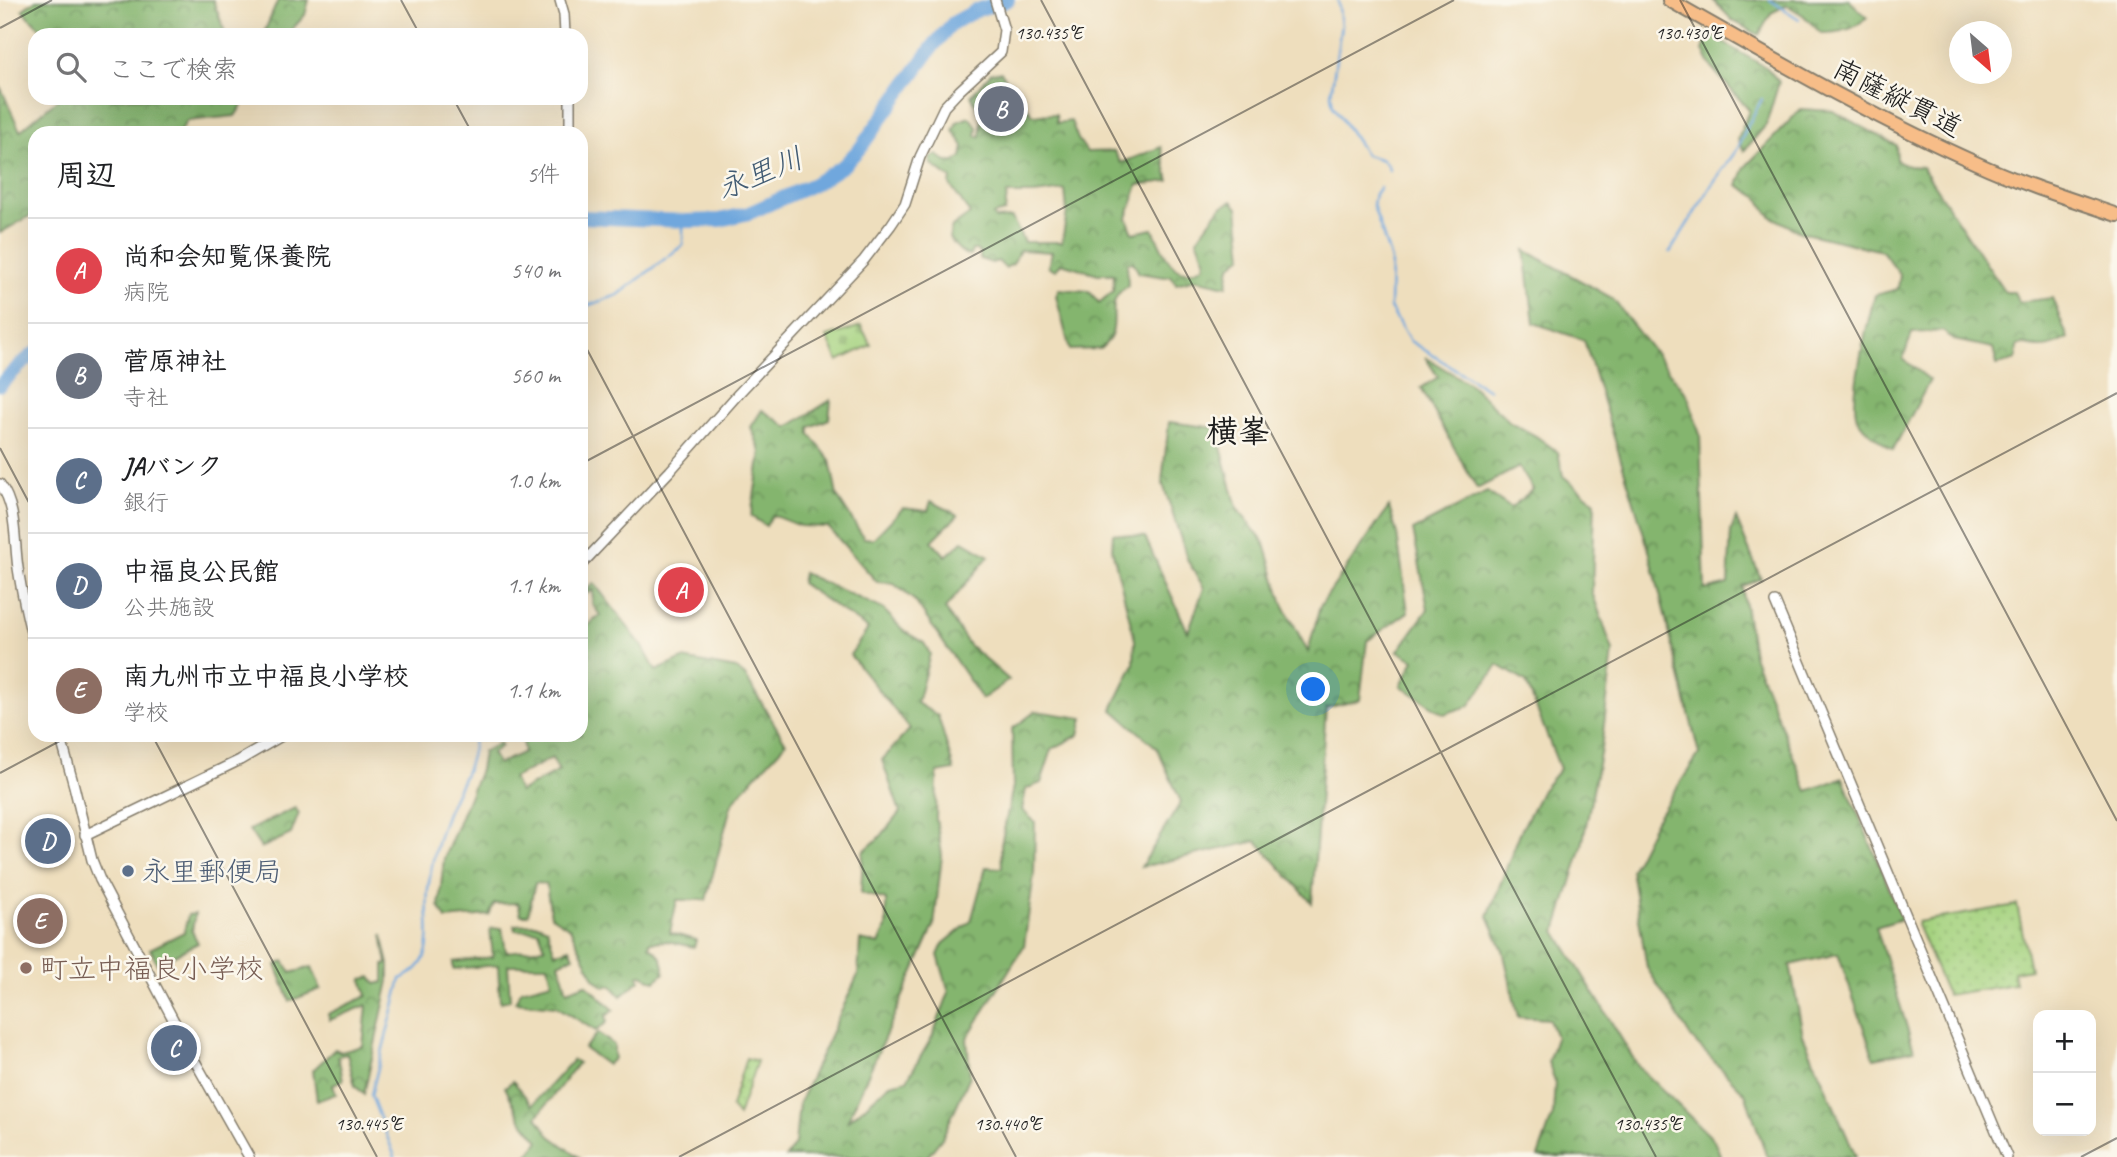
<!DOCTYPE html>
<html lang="ja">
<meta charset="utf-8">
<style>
:root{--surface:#fff;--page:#f2f2f2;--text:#202124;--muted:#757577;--line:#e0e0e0;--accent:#0b8043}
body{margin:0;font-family:Caveat,"Klee One",sans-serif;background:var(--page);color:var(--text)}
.controls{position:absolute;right:21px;bottom:21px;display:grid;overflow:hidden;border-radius:14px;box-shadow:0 7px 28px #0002}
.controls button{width:63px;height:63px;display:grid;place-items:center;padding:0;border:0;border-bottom:2px solid var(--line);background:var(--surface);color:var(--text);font:35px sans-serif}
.compass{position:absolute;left:1949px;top:21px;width:63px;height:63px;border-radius:50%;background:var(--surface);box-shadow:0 7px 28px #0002;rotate:152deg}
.you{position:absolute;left:1314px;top:690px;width:24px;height:24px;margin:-18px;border:5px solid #fff;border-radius:50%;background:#1a73e8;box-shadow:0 0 0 10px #1a73e833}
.badge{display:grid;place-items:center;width:46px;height:46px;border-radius:50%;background:var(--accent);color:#fff;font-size:23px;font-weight:700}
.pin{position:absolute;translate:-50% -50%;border:4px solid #fff;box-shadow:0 2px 7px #0006}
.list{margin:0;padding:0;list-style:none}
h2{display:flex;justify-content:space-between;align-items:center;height:91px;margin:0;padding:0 28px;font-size:30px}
h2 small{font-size:23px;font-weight:400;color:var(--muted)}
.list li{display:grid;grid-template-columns:46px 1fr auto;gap:21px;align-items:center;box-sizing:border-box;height:105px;padding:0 28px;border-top:2px solid var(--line)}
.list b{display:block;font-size:26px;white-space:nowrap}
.list p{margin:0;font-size:23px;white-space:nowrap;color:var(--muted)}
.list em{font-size:23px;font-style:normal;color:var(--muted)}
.icon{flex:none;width:38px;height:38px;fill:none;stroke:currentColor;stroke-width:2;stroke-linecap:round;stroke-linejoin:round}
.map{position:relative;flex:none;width:2117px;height:1157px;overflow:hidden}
.search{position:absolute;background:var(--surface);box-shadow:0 7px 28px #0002;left:28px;top:28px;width:560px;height:77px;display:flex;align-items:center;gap:18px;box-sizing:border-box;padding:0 24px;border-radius:21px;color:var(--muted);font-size:26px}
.panel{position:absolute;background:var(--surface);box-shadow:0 7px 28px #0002;left:28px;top:126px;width:560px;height:616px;border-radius:21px}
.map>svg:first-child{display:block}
.grass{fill:url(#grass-dots);stroke:#61784e;stroke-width:2}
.forest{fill:url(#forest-crowns);stroke:#506845;stroke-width:2;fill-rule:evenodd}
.cemetery{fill:url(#cemetery-stones);stroke:#61784e;stroke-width:2}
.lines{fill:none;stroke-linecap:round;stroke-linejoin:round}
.stream{stroke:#6fa7dd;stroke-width:2.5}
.river{stroke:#6fa7dd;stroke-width:14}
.minor-casing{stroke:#857d6c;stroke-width:12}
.major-casing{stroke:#857d6c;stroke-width:16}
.minor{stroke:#fff;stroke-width:9}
.major{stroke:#f7bd88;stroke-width:12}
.ticks{fill:none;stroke:#1c1c1c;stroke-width:2;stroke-opacity:0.45}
.service-dot{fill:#5c6f8a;stroke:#fbf7ec;stroke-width:2.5}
.education-dot{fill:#8d6e63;stroke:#fbf7ec;stroke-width:2.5}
.labels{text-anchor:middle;stroke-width:5;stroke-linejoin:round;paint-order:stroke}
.street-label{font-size:28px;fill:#1c1c1c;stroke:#fbf7ec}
.service-label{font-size:28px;fill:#4e5e75;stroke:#fbf7ec;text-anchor:start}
.education-label{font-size:28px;fill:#785e54;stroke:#fbf7ec;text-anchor:start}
.water-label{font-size:30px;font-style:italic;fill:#415b73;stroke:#fbf7ec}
.quarter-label{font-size:32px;font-weight:bold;fill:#1c1c1c;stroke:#fbf7ec}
.ticks-label{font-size:18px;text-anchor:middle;fill:#1c1c1c;stroke:#fbf7ec;stroke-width:5;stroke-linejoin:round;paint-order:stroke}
</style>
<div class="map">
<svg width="2117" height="1157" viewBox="0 0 2117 1157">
<defs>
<pattern id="grass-dots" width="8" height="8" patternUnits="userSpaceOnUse" patternTransform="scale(1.75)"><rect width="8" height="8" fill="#a6d380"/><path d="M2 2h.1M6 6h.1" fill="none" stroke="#8eb56e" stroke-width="1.8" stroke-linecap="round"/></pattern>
<pattern id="forest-crowns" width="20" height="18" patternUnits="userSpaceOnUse" patternTransform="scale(1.75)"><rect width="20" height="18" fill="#84b56e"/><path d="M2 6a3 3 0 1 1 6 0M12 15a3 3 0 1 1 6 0" fill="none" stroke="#6b925a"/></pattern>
<pattern id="cemetery-stones" width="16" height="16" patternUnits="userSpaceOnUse" patternTransform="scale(1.75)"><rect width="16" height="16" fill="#a6d380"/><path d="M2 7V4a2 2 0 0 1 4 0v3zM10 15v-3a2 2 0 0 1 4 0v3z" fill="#8eb56e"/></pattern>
</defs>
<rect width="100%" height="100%" fill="#fbf7ec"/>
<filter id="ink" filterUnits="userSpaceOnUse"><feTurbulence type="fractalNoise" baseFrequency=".0143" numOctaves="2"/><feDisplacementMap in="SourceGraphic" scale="14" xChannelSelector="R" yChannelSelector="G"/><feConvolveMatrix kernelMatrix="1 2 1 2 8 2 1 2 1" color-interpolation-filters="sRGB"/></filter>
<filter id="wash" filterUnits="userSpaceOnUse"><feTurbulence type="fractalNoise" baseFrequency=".00686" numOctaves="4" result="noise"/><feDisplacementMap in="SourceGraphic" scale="28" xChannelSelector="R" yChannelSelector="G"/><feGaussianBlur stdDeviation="1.57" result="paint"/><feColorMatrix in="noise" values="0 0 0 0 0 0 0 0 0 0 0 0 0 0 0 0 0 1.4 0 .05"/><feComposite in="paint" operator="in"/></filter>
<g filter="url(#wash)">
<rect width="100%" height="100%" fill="#eedebd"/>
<g class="grass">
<path d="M 2017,905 L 2030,969 L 2014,972 L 2015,984 L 1947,995 L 1917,925 L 1918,922 Z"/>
<path d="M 746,1058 L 757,1061 L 738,1116 L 731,1107 Z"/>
</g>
<g class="forest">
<path d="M 36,0 L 213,0 L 226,35 L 47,35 L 22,10 Z"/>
<path d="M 278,0 L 309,0 L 305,15 L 287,35 L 263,35 Z"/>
<path d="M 1713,0 L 1849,0 L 1867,17 C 1855,30 1839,33 1821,33 L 1803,15 L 1787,5 L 1771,13 L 1759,35 L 1733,21 Z"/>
<path d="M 1708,34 L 1767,68 L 1779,82 L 1766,125 L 1744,151 L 1738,139 L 1749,110 L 1712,68 L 1703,51 Z"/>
<path d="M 1001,72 L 1033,115 L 1056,114 L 1057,123 L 1071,121 L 1078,139 L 1087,152 L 1114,151 L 1121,163 L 1161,147 L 1169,181 L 1138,185 L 1127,218 L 1133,233 L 1153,229 C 1163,251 1173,284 1204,266 L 1205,259 L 1197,239 L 1220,208 L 1232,201 L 1238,208 L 1243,256 L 1230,266 L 1227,286 L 1195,279 L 1176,284 L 1171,276 L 1165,277 L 1139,273 L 1133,262 L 1127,263 L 1128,286 C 1104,299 1119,317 1111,336 C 1109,341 1103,346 1100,349 L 1070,350 L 1056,296 L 1059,289 L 1089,291 L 1099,303 L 1113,291 L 1114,274 L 1098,274 L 1061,263 L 1056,270 L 1048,267 L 1052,252 L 1020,250 L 1013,264 L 1005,268 L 998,261 L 992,263 L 980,259 L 980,253 L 976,250 L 972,250 L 970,256 C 961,254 955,245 949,238 L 952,227 L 970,214 L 950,185 L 951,179 L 931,164 L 930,157 L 937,155 L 947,162 L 954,162 L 962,157 L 964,146 L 953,131 L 957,122 L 969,117 L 977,127 L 976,136 L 980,137 L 982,117 L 971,96 L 991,73 ZM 1065,190 L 1067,212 L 1062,242 L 1024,242 L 1012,218 L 995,219 L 993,215 L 1005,212 L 1007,194 L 1034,194 Z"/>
<path d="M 0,86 L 20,131 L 59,98 L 247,98 L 235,116 L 187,121 L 179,133 L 35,133 L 35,213 L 0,233 Z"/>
<path d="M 1801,109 L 1833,111 L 1896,145 L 1897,160 L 1908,166 L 1922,167 L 2005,292 L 2014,292 L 2019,302 L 2052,298 L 2068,338 C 2052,347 2041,350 2023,344 L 2017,346 L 2016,359 L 1997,365 L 1993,348 L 1954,340 L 1943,331 L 1912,333 L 1903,359 L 1930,380 L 1893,450 C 1882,442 1867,433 1859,422 C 1846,405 1869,317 1875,295 L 1898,289 L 1900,275 L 1882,251 L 1800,232 L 1772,217 L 1765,209 L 1759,198 L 1738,185 L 1745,167 Z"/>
<path d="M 1525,250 L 1612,298 L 1688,396 L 1700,435 L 1705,590 L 1728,584 L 1731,531 L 1736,518 L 1761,579 L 1742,586 L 1753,655 L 1807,791 L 1843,778 L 1902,919 L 1876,927 L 1914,1050 L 1874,1058 L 1838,954 L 1790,965 L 1803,1035 L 1856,1157 L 1767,1157 L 1745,1093 L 1692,1039 L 1647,968 L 1631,870 L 1656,820 L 1699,754 L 1650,554 L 1584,340 L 1534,323 Z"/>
<path d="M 1425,357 L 1471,385 L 1510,422 L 1536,436 L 1558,452 L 1563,476 L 1595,502 L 1592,592 L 1613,651 L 1601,749 L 1582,846 L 1556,931 L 1638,1066 L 1714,1140 L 1721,1157 L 1538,1157 L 1553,1114 L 1555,1081 L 1548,1062 L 1556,1038 L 1549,1019 L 1518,1017 L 1503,950 L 1488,916 L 1520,833 L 1542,790 L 1560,769 L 1526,682 L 1498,665 L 1469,706 L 1444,714 L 1401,686 L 1414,660 L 1398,651 L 1428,609 L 1413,530 L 1487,492 L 1511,508 L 1533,489 L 1519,467 L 1477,489 L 1421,388 L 1438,377 Z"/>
<path d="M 831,400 L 829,419 L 810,427 L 810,434 L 830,460 L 837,496 L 864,538 L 873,539 L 903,508 L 928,511 L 931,501 L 958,515 L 932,541 L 946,556 L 963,541 L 989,556 L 945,609 L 969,645 L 1009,680 L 982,699 L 915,601 L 893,583 L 877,582 L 828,527 L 800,526 L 772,515 L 766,526 L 751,516 L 761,452 L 751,427 L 762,410 L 788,427 Z"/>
<path d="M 1169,422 L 1216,428 L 1237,508 L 1265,544 L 1283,604 L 1308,652 L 1320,606 L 1389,507 L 1397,534 L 1408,612 L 1367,641 L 1360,700 L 1326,708 L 1312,903 L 1257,841 L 1141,867 L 1181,802 L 1157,748 L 1112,709 L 1134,664 L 1135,640 L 1112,549 L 1113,533 L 1145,537 L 1188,632 L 1204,588 L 1188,561 L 1162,481 Z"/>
<path d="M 803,573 L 883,609 L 904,631 L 924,643 L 930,654 L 917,703 L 938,716 L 954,770 L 937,773 L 936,819 L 942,855 L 934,926 L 847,1122 L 890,1084 L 907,1080 L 932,1037 L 949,992 L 938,955 L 943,944 L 971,921 L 986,867 L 1002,868 L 1001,845 L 1013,786 L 1012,729 L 1036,711 L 1083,718 L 1079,735 L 1052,749 L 1041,783 L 1026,789 L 1022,810 L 1035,822 L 1034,875 L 1024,946 L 967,1038 L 970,1076 L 942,1138 L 927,1157 L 786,1157 L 795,1144 L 799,1103 L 858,975 L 860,940 L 879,944 L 886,928 L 886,900 L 861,893 L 863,852 L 881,836 L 900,812 L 882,760 L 910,729 L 850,655 L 868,629 L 801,583 Z"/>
<path d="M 594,583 L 643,647 L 656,671 L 683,659 L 736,669 L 745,676 L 786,743 L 738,795 L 731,806 L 706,900 L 677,900 L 670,933 L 696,940 L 694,947 L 667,941 L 650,942 L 649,946 C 659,953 665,960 664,973 L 655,981 L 642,975 L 638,976 L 640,980 L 621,996 L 611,985 L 604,987 L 594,978 L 570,928 L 551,916 L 546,884 L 535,883 L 528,915 L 521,915 L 518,903 L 494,904 L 489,915 L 446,919 L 439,906 L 444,858 L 480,770 L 483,752 L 499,743 L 501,746 L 492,753 L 498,764 L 524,752 L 521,735 L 581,735 L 581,631 L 600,615 L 592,604 L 593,590 L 586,594 L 584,592 ZM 552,758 L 559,771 L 519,792 L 513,778 Z"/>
<path d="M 295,808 L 299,813 L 291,834 L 261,848 L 249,830 Z"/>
<path d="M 195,914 L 192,931 L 198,943 L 157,964 L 150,949 L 184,932 L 188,915 Z"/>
<path d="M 538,924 L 547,928 L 555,953 L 570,948 L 574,956 L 559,963 L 567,991 L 586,984 L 614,1010 L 606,1016 L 607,1022 L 596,1031 L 556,1006 L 515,1002 L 521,990 L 552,982 L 548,965 L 508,965 L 510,1000 L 500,1002 L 498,965 L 453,969 L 453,962 L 493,957 L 490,929 L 502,928 L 506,952 L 545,948 L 539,931 L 515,930 L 514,925 Z"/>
<path d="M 382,934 L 389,964 L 389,981 L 364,1094 L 355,1086 L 347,1054 L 338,1056 L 343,1080 L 333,1084 L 336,1094 L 317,1101 L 313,1070 L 335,1049 L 341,1052 L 363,1046 L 367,1005 L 330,1020 L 328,1014 L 367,996 L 362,979 L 371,977 L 376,984 L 384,982 L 384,965 L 387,964 Z"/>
<path d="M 284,961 L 291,973 L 312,967 L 321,989 L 290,1001 L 276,965 Z"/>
<path d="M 598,1033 L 614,1045 L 614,1058 L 607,1065 L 584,1048 Z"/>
<path d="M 573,1060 L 578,1063 L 537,1117 L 550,1136 L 579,1157 L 526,1157 L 539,1141 L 521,1119 L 505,1087 L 513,1081 L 532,1105 Z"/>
</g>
<path class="cemetery" d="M 861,326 L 871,345 L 838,361 L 827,337 Z"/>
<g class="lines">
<g class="stream">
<path d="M 1338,0 L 1341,25 L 1331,94 L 1333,106 L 1366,155 L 1383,160 L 1388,166 L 1389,170"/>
<path d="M 1770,0 L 1799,19"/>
<path d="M 1380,187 L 1375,194 L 1373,205 L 1391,260 L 1390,308 L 1410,341 L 1489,390"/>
<path d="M 1670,252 L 1713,183 L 1738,148 L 1748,125 L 1762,99"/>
<path d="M 581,308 L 618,295 L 683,245 L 683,221"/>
<path d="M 395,1157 L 371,1095 L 401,979 C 442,961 424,924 428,889 C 431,867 436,842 444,821 C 454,790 473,770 474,735"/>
</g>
<g class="river">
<path d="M 581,217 L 688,221 L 720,220 L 749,213 L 814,184 L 844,165 L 861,147 L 934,45 L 953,23 L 977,10 L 1008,0"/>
<path d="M 0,385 L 18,367 L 35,353"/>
</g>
</g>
</g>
<g filter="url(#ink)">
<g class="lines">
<g class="minor-casing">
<g id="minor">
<path d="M 560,0 L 564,14 L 565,35"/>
<path d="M 570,98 L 570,133"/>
<path d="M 0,484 C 17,507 14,540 18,568 C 22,595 28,621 35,648"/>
<path d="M 581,565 L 670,471 L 739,393 L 864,260 L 891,225 L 905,204 L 920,157 L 944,107 L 959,91 L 1001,52 L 1004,30 L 995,0"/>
<path d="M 1775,602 L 2007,1157"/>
<path d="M 60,735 L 74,786 L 92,860 L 100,880 L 196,1063 L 249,1157"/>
<path d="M 85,835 L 240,760 L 283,735"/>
</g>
</g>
<g class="major-casing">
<path id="major" d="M 1669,0 C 1770,57 1870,116 1976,163 C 2022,184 2070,199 2117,215"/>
</g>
<use href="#minor" class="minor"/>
<use href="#major" class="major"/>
</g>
</g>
<path class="ticks" d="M 401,0 L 420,35M 1041,0 L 1656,1157M 1680,0 L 2117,821M 0,28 L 52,0M 453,98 L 472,133M 581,338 L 1016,1157M 0,448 L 35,514M 581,464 L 1454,0M 152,735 L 377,1157M 0,773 L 71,735M 679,1157 L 2117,393M 2081,1157 L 2117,1138"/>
<circle class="service-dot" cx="128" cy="871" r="7"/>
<circle class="education-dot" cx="26" cy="968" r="7"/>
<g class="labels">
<g class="street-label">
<text transform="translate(1898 97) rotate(27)" y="10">南薩縦貫道</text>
</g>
<g class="service-label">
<text x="142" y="881">永里郵便局</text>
</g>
<g class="education-label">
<text x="40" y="978">町立中福良小学校</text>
</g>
<g class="water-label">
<text transform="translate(760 173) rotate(-22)" y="10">永里川</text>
</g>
<g class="quarter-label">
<text x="1238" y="442">横峯</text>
</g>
</g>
<g class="ticks-label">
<text x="1049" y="39">130.435°E</text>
<text x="1689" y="39">130.430°E</text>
<text x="369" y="1130">130.445°E</text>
<text x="1008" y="1130">130.440°E</text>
<text x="1648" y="1130">130.435°E</text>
</g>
</svg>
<div class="controls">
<button>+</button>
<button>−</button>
</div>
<svg class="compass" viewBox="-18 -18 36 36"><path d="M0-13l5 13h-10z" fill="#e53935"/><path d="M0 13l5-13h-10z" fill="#757577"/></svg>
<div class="you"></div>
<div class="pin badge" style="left:681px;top:590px;background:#e0444e">A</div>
<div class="pin badge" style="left:1001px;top:109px;background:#6b7280">B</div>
<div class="pin badge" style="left:174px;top:1048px;background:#5c6f8a">C</div>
<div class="pin badge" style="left:48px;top:841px;background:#5c6f8a">D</div>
<div class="pin badge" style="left:40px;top:921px;background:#8d6e63">E</div>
<div class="search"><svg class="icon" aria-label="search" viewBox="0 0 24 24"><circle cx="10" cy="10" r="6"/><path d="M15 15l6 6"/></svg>ここで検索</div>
<section class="panel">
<h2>周辺<small>5件</small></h2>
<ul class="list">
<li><span class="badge" style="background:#e0444e">A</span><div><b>尚和会知覧保養院</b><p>病院</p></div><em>540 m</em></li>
<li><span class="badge" style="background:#6b7280">B</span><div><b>菅原神社</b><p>寺社</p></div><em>560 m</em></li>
<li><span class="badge" style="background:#5c6f8a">C</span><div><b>JAバンク</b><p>銀行</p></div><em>1.0 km</em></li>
<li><span class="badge" style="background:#5c6f8a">D</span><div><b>中福良公民館</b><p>公共施設</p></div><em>1.1 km</em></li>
<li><span class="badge" style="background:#8d6e63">E</span><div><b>南九州市立中福良小学校</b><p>学校</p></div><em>1.1 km</em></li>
</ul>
</section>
</div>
